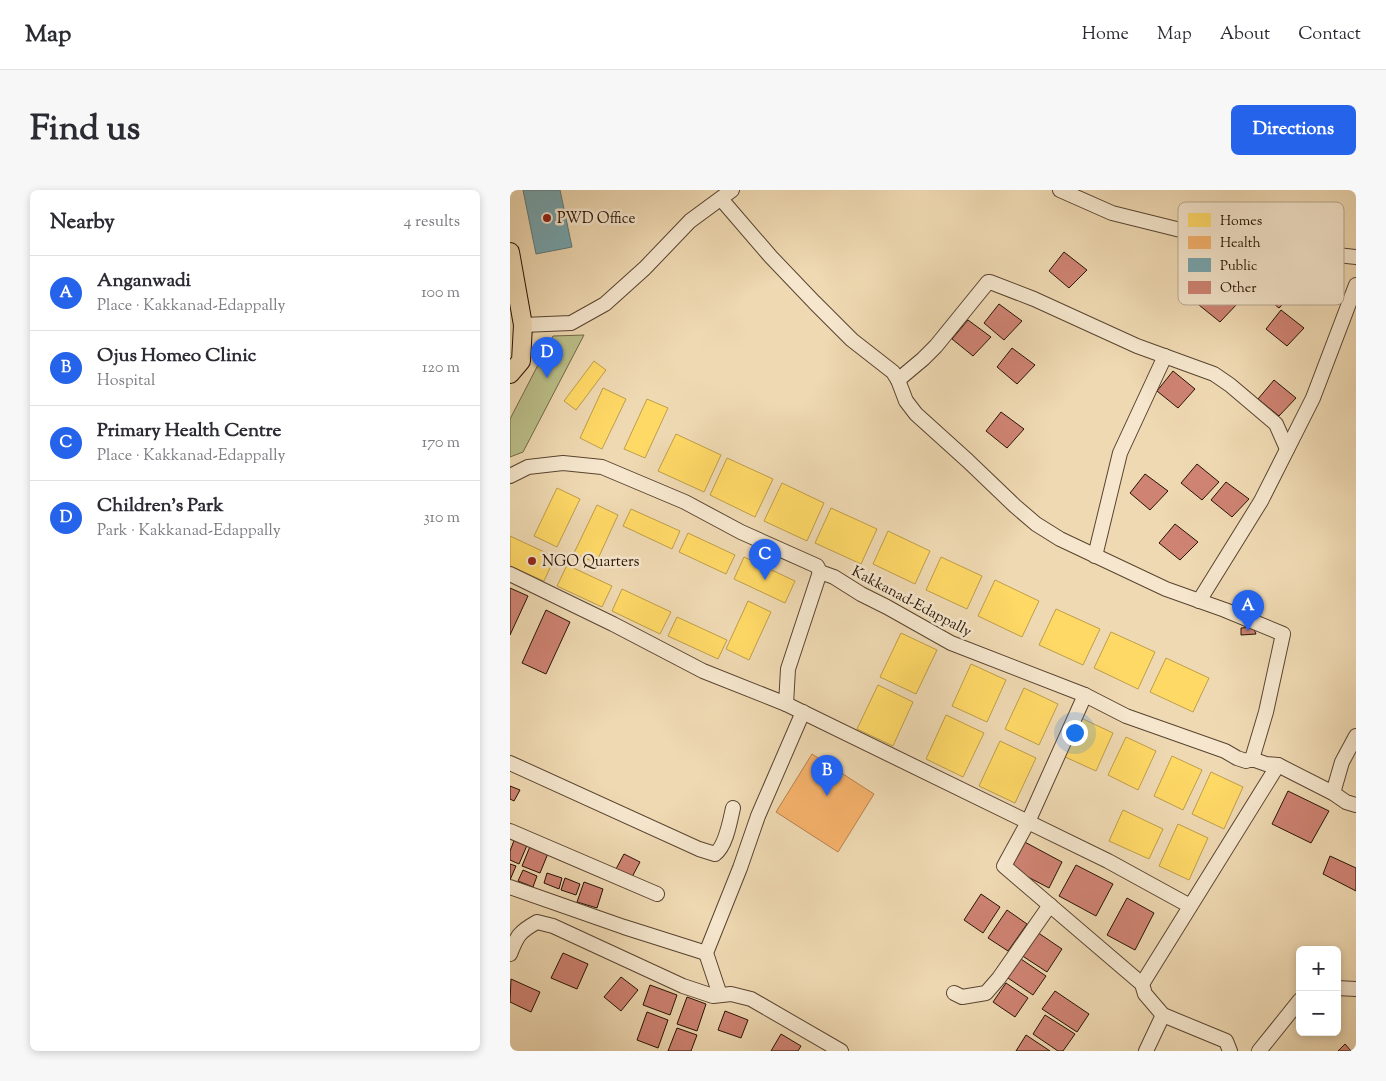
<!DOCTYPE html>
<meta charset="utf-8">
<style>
:root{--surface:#fff;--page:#f7f7f7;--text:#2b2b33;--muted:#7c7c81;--line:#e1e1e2;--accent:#2563eb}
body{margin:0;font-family:"Sorts Mill Goudy",serif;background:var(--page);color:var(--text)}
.controls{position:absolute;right:15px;bottom:15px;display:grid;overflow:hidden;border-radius:8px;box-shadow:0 2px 8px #0003}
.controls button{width:45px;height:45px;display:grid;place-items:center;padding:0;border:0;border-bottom:1px solid var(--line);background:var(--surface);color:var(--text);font:25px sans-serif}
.you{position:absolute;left:564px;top:542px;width:18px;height:18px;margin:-12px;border:4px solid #fff;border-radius:50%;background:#1a73e8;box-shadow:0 0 0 8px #1a73e833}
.badge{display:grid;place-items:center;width:32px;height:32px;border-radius:50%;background:var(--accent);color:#fff;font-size:16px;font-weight:700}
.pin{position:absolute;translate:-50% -41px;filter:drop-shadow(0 1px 2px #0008)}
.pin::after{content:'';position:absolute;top:26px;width:18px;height:15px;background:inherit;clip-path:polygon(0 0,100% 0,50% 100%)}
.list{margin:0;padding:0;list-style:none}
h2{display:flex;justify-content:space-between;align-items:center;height:65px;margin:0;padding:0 20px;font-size:21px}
h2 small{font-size:16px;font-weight:400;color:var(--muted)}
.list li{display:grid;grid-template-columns:32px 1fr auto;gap:15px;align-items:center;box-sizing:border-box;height:75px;padding:0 20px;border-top:1px solid var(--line)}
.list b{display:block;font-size:19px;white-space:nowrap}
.list p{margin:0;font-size:16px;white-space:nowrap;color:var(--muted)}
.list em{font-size:16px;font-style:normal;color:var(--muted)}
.map{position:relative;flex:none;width:846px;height:861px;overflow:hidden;border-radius:8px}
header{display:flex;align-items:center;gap:30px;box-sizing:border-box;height:70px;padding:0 25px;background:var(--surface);border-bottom:1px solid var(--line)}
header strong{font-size:24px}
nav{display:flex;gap:28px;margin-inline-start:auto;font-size:18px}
.intro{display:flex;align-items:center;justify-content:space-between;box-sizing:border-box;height:120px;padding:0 30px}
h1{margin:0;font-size:35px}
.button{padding:12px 22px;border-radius:8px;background:var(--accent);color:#fff;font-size:18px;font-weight:700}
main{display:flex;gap:30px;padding:0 30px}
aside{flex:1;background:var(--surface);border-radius:8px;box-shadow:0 2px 8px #0003}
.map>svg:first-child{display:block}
.green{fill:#bbbf8a;stroke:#716947}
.homes{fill:#ffd966;stroke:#be9e49}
.health{fill:#f6b26b;stroke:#b8824c}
.public{fill:#76a5af;stroke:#5e797c}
.building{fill:#cf8373;stroke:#271304}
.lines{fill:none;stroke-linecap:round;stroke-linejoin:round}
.minor-casing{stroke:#594430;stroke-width:16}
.major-casing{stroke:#271304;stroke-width:20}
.minor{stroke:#f5e6cd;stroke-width:14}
.major{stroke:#efd9b2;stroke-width:18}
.poi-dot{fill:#8f2418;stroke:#f5e6cd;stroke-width:2}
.labels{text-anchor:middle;stroke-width:5;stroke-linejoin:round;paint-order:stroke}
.poi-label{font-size:15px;fill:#271304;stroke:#f5e6cd;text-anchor:start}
.street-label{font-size:15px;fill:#271304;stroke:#f5e6cd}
.key{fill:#f5e6cd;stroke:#b7a791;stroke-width:1}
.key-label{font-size:14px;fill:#271304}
</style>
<header>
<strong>Map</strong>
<nav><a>Home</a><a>Map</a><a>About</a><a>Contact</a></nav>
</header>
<div class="intro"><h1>Find us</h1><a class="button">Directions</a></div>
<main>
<aside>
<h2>Nearby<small>4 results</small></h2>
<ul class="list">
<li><span class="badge">A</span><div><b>Anganwadi</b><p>Place · Kakkanad-Edappally</p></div><em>100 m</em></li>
<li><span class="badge">B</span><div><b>Ojus Homeo Clinic</b><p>Hospital</p></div><em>120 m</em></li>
<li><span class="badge">C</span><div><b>Primary Health Centre</b><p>Place · Kakkanad-Edappally</p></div><em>170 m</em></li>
<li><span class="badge">D</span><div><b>Children's Park</b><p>Park · Kakkanad-Edappally</p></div><em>310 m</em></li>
</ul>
</aside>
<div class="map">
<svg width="846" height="861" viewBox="0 0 846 861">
<rect width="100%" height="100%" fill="#efd9b2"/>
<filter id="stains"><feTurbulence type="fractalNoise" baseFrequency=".004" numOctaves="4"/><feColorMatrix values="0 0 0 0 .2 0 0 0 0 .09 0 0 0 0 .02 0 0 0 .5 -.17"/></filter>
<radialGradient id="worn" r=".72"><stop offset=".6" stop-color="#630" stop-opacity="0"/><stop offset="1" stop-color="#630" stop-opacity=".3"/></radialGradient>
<path class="green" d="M 74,145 L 13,262 L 0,267 L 0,229 L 43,146 Z"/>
<g class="homes">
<path d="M 84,171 L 96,180 L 66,220 L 54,211 Z"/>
<path d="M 93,198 L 116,209 L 92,259 L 70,248 Z"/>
<path d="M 137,209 L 158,218 L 135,268 L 114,259 Z"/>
<path d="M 166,244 L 211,265 L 194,302 L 148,281 Z"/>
<path d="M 217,268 L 263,289 L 245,327 L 200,305 Z"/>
<path d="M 272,293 L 314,313 L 297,351 L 254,331 Z"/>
<path d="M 47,298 L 70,309 L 47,357 L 24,346 Z"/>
<path d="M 87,315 L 108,325 L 86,373 L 64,363 Z"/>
<path d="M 321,318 L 367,339 L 351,374 L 305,353 Z"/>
<path d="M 121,319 L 170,341 L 162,359 L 113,336 Z"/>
<path d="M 378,341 L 420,361 L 405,394 L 363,374 Z"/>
<path d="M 178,343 L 225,365 L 216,384 L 169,362 Z"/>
<path d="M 0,346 L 45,367 L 34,391 L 0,376 Z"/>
<path d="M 234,367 L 285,391 L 275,413 L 224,389 Z"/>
<path d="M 431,367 L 472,386 L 457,419 L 416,400 Z"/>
<path d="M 57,375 L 102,396 L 92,417 L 47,396 Z"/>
<path d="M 485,390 L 529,411 L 512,447 L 468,426 Z"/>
<path d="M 112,399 L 161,422 L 150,444 L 102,421 Z"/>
<path d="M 238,411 L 261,422 L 239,470 L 216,459 Z"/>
<path d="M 546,419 L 590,439 L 573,475 L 529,455 Z"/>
<path d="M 167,427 L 217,450 L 208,469 L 158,446 Z"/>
<path d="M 601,442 L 645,462 L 628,499 L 584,478 Z"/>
<path d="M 391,443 L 427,460 L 406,504 L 370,487 Z"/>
<path d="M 656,468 L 699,488 L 683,522 L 640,502 Z"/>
<path d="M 461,474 L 496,490 L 477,532 L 442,516 Z"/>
<path d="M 368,495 L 403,512 L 383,556 L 347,539 Z"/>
<path d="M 514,498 L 548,514 L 529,555 L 495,539 Z"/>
<path d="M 436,525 L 474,543 L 453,587 L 416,569 Z"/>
<path d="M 571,528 L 603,543 L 586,581 L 553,566 Z"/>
<path d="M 616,547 L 646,561 L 628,600 L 598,585 Z"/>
<path d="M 490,551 L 526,568 L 505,613 L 469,596 Z"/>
<path d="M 662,566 L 692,580 L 673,620 L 644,606 Z"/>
<path d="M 701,582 L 733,597 L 714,639 L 682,624 Z"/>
<path d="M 613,620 L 653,639 L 639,669 L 599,651 Z"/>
<path d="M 668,634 L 698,648 L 679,690 L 649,676 Z"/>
</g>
<path class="health" d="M 302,564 L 364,604 L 328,662 L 266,622 Z"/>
<path class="public" d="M 13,0 L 50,0 L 62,57 L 26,64 Z"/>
<g class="building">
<path d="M 554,62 L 577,80 L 559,98 L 539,81 Z"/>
<path d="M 764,82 L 787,100 L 769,118 L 748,101 Z"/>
<path d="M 705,96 L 728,113 L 710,132 L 689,115 Z"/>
<path d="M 489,114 L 512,131 L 494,150 L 474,133 Z"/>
<path d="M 771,120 L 794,138 L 777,156 L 756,139 Z"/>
<path d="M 458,130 L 481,147 L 463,166 L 442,149 Z"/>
<path d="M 502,158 L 525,175 L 507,194 L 487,177 Z"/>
<path d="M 663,181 L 685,199 L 668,218 L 647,201 Z"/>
<path d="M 764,190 L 786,208 L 769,226 L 748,209 Z"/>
<path d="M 491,222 L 514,239 L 497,258 L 476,241 Z"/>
<path d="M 687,274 L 709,292 L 692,310 L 671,293 Z"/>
<path d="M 635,284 L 658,301 L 640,320 L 620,303 Z"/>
<path d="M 716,292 L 739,309 L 722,327 L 701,310 Z"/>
<path d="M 665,334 L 688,352 L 670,370 L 649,353 Z"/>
<path d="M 0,398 L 18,406 L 0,445 Z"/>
<path d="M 36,420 L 60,432 L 36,484 L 12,473 Z"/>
<path d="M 743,437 L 746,444 L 731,445 L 731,438 Z"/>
<path d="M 0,596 L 10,600 L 4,611 L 0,609 Z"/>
<path d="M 778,601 L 819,621 L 801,653 L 762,634 Z"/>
<path d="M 5,648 L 18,653 L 9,674 L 0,670 L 0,661 Z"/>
<path d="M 511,650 L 552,672 L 539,698 L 497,676 Z"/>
<path d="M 21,654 L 39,661 L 30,683 L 12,676 Z"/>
<path d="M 114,664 L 130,672 L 122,687 L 106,679 Z"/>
<path d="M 820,666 L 846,678 L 846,701 L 813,684 Z"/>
<path d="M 0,674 L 6,676 L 0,690 Z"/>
<path d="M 566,675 L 603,694 L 586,726 L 549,706 Z"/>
<path d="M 13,680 L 27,686 L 23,697 L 8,691 Z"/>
<path d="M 37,683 L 52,688 L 49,699 L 34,693 Z"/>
<path d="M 55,688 L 70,694 L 66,705 L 51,700 Z"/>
<path d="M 74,692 L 93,699 L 87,718 L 67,712 Z"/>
<path d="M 471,704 L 490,717 L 473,743 L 454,730 Z"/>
<path d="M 617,708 L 644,723 L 625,760 L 597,745 Z"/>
<path d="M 497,720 L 517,734 L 498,761 L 478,748 Z"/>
<path d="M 527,742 L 552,759 L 537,782 L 511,765 Z"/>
<path d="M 53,763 L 78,774 L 67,799 L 41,788 Z"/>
<path d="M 508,767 L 536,786 L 523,805 L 495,786 Z"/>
<path d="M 111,787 L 128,800 L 111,821 L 94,807 Z"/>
<path d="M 1,789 L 30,802 L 21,822 L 0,812 Z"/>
<path d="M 496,793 L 518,808 L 505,827 L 483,812 Z"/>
<path d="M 140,795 L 167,805 L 160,825 L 133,815 Z"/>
<path d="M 545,801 L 579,824 L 567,842 L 532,819 Z"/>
<path d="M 177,807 L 196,814 L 187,841 L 167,834 Z"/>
<path d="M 215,821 L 238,830 L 231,848 L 208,840 Z"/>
<path d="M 137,822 L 158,830 L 148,858 L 127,850 Z"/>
<path d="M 535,825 L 565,844 L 553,861 L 548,861 L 523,844 Z"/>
<path d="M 167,838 L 187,845 L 181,861 L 158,861 Z"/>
<path d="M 271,844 L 291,856 L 288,861 L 261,861 Z"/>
<path d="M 516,845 L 540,861 L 506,861 Z"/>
<path d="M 835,854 L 841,861 L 828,861 Z"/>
</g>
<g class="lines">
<g class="minor-casing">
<g id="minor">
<path d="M 550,0 L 602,23 L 727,54 L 846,67"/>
<path d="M 211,9 L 261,67 L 304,112 L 342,150 L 383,182 L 388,190 L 396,211 L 406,224 L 458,271 L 505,316 L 526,334 L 550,349 L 656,399 L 715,420 L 773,444 L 756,522 L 742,569"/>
<path d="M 13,135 L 61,133 L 95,114 L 135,78 L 180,31 L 222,0"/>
<path d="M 388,190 L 413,169 L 426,156 L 478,92 L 480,92 L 524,109 L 627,156 L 704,184 L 720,195 L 766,234 L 777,259"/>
<path d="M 0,286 L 18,277 L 53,273 L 92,277 L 175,312 L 231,342 L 307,376 L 310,382 L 324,387 L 351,404 L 377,417 L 441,453 L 575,505 L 616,526 L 715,561 L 727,568 L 736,571 L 742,569 L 756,574 L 768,575 L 823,603 L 836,612 L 846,615"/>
<path d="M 585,366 L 610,263 L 655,166"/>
<path d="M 0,384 L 103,434 L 193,481 L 276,514 L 278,479 L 310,382"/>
<path d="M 689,411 L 751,311 L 803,208 L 846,95"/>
<path d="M 575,505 L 518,632 L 494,676 L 632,794 L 635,804 L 653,825 L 716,851 L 720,861"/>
<path d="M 276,514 L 598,671 L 680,716"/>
<path d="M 0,573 L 189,659 L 205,664 C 216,656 220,631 223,618"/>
<path d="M 823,603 L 832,572 L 846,546"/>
<path d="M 0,641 L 147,704"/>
<path d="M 0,697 L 114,737 L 196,763"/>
<path d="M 0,764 C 7,746 9,742 27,732 L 43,736 L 173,796 L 203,806 L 221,804 L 241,809 L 331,861"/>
<path d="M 632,794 L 768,575"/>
<path d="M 827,798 L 846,799"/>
<path d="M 444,803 L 452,807 L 476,803 L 489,788 L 540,715"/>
<path d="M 210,805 L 196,763 L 230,678 L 248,626 L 293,522"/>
<path d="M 636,861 L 653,825"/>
<path d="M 749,861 L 790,810"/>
</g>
</g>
<g class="major-casing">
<path id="major" d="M 0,62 L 13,135 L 11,171 L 0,184"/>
</g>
<use href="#minor" class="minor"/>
<use href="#major" class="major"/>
</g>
<g class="poi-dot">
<circle cx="37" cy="28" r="5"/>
<circle cx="22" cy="371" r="5"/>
</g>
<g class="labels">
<g class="poi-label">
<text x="47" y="33">PWD Office</text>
<text x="32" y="376">NGO Quarters</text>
</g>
<g class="street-label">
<text transform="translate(402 411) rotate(28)" y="5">Kakkanad-Edappally</text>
</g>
</g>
<rect x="668" y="12" width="166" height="103" rx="8" class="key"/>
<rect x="678" y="23" width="23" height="14" fill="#ffd966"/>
<rect x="678" y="46" width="23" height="13" fill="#f6b26b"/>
<rect x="678" y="68" width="23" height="14" fill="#76a5af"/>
<rect x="678" y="91" width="23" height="13" fill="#cf8373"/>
<g class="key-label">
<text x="710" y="35">Homes</text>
<text x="710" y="57">Health</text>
<text x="710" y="80">Public</text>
<text x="710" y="102">Other</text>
</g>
<rect width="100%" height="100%" filter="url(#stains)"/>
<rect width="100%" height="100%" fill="url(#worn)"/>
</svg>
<div class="controls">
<button>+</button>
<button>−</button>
</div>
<div class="you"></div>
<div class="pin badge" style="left:738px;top:441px">A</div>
<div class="pin badge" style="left:317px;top:606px">B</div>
<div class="pin badge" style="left:255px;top:390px">C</div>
<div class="pin badge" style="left:37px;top:188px">D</div>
</div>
</main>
